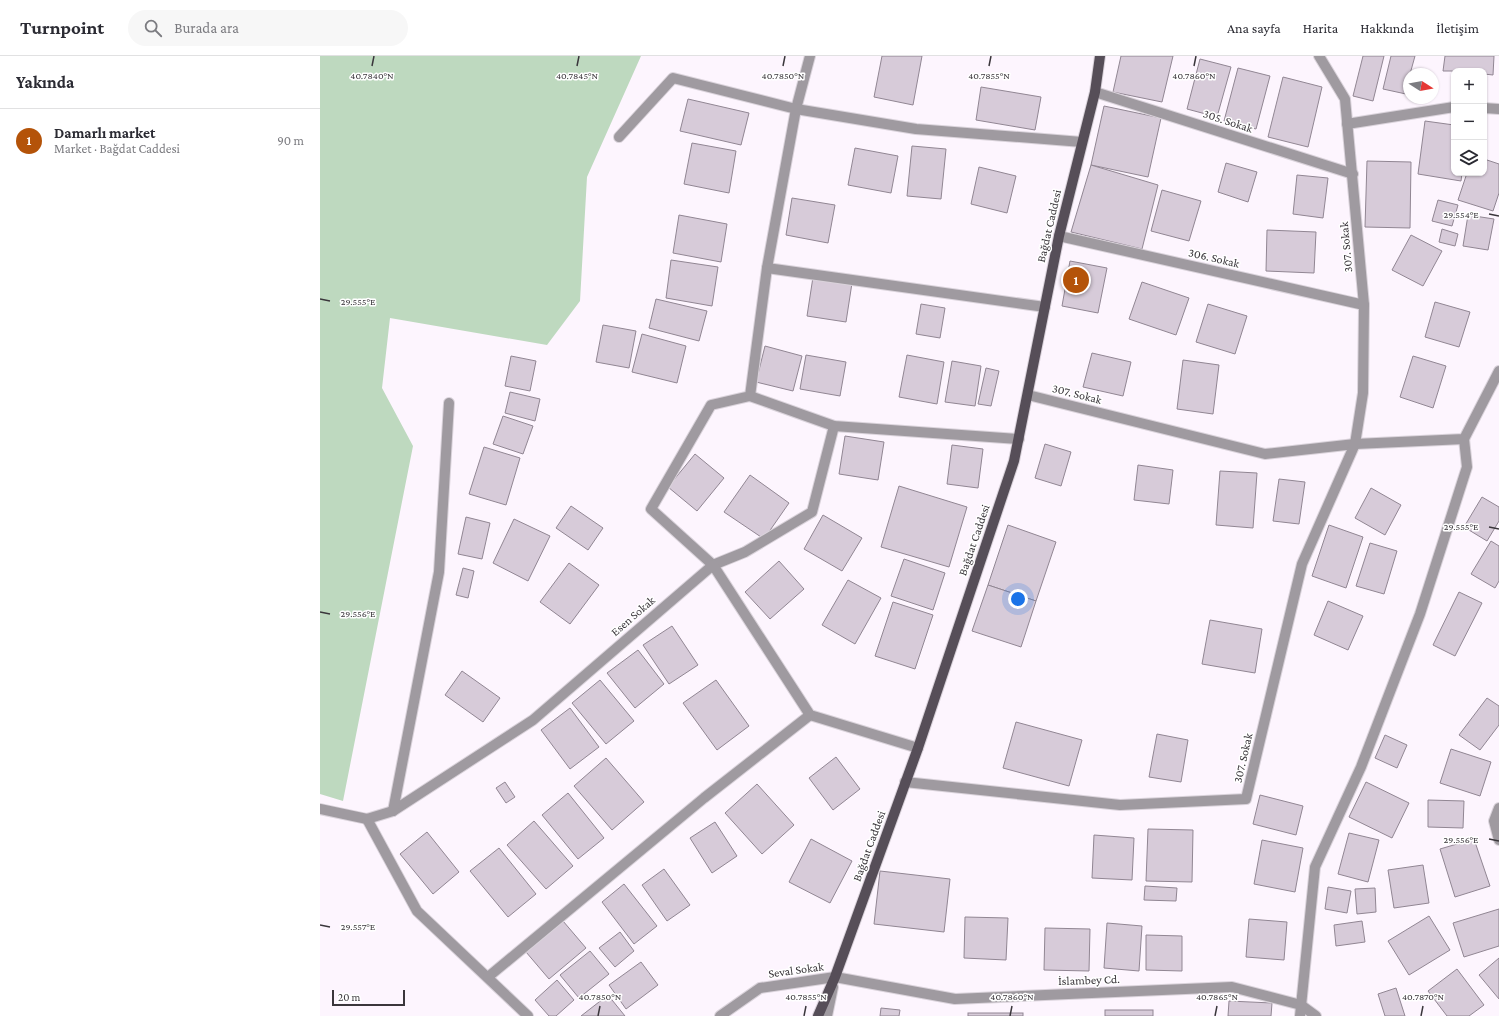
<!DOCTYPE html>
<html lang="tr">
<meta charset="utf-8">
<style>
:root{--surface:#fff;--page:#f7f7f7;--text:#2b2b33;--muted:#7c7c81;--line:#e1e1e2;--accent:#b45309}
body{margin:0;font-family:"Crimson Pro",serif;background:var(--page);color:var(--text)}
.controls{position:absolute;right:12px;top:12px;display:grid;overflow:hidden;border-radius:8px;box-shadow:0 1px 3px #0004}
.controls button{width:36px;height:36px;display:grid;place-items:center;padding:0;border:0;border-bottom:1px solid var(--line);background:var(--surface);color:var(--text);font:20px sans-serif}
.compass{position:absolute;left:1083px;top:12px;width:36px;height:36px;border-radius:50%;background:var(--surface);box-shadow:0 1px 3px #0004;rotate:101deg}
.scale{position:absolute;left:12px;bottom:10px;width:73px;box-sizing:border-box;padding-left:4px;border:2px solid #3a363b;border-top:0;font-size:11px;line-height:14px;white-space:nowrap;color:#3a363b;-webkit-text-stroke:3px #fff;paint-order:stroke}
.you{position:absolute;left:698px;top:543px;width:14px;height:14px;margin:-10px;border:3px solid #fff;border-radius:50%;background:#1a73e8;box-shadow:0 0 0 6px #1a73e833}
.badge{display:grid;place-items:center;width:26px;height:26px;border-radius:50%;background:var(--accent);color:#fff;font-size:13px;font-weight:700}
.pin{position:absolute;translate:-50% -50%;border:2px solid #fff;box-shadow:0 1px 4px #0006}
.list{margin:0;padding:0;list-style:none}
h2{display:flex;justify-content:space-between;align-items:center;height:52px;margin:0;padding:0 16px;font-size:17px}
h2 small{font-size:13px;font-weight:400;color:var(--muted)}
.list li{display:grid;grid-template-columns:26px 1fr auto;gap:12px;align-items:center;box-sizing:border-box;height:64px;padding:0 16px;border-top:1px solid var(--line)}
.list b{display:block;font-size:15px;white-space:nowrap}
.list p{margin:0;font-size:13px;white-space:nowrap;color:var(--muted)}
.list em{font-size:13px;font-style:normal;color:var(--muted)}
.icon{flex:none;width:22px;height:22px;fill:none;stroke:currentColor;stroke-width:2;stroke-linecap:round;stroke-linejoin:round}
.map{position:relative;flex:none;width:1179px;height:960px;overflow:hidden}
header{display:flex;align-items:center;gap:24px;box-sizing:border-box;height:56px;padding:0 20px;background:var(--surface);border-bottom:1px solid var(--line)}
header strong{font-size:19px}
nav{display:flex;gap:22px;margin-inline-start:auto;font-size:14px}
.search{width:280px;height:36px;background:var(--page);display:flex;align-items:center;gap:10px;box-sizing:border-box;padding:0 14px;border-radius:22px;color:var(--muted);font-size:15px}
main{display:flex}
aside{flex:1;background:var(--surface)}
.map>svg:first-child{display:block}
.green{fill:#bed9bf}
.building{fill:#d7cbd9;stroke:#918693}
.lines{fill:none;stroke-linecap:round;stroke-linejoin:round}
.minor-casing{stroke:#dad3db;stroke-width:12}
.major-casing{stroke:#dad3db;stroke-width:12}
.minor{stroke:#9f9aa0;stroke-width:10}
.major{stroke:#564e58;stroke-width:10}
.ticks{fill:none;stroke:#3a363b;stroke-width:1.5}
.labels{text-anchor:middle;stroke-width:3;stroke-linejoin:round;paint-order:stroke}
.street-label{font-size:12px;fill:#3a363b;stroke:#fff}
.ticks-label{font-size:10px;text-anchor:middle;fill:#3a363b;stroke:#fff;stroke-width:3;stroke-linejoin:round;paint-order:stroke}
</style>
<header>
<strong>Turnpoint</strong>
<div class="search"><svg class="icon" aria-label="search" viewBox="0 0 24 24"><circle cx="10" cy="10" r="6"/><path d="M15 15l6 6"/></svg>Burada ara</div>
<nav><a>Ana sayfa</a><a>Harita</a><a>Hakkında</a><a>İletişim</a></nav>
</header>
<main>
<aside>
<h2>Yakında<small></small></h2>
<ul class="list">
<li><span class="badge">1</span><div><b>Damarlı market</b><p>Market · Bağdat Caddesi</p></div><em>90 m</em></li>
</ul>
</aside>
<div class="map">
<svg width="1179" height="960" viewBox="0 0 1179 960">
<rect width="100%" height="100%" fill="#fdf5fe"/>
<path class="green" d="M 0,0 L 321,0 L 267,121 L 260,245 L 227,289 L 70,262 L 62,332 L 93,390 L 23,745 L 0,738 Z"/>
<g class="building">
<path d="M 562,0 L 602,0 L 593,49 L 554,41 Z"/>
<path d="M 801,0 L 853,0 L 842,46 L 793,36 Z"/>
<path d="M 1043,0 L 1064,0 L 1053,45 L 1033,40 Z"/>
<path d="M 1071,0 L 1095,0 L 1090,18 L 1089,18 L 1086,38 L 1063,33 Z"/>
<path d="M 1125,0 L 1174,0 L 1173,19 L 1164,18 L 1164,15 L 1123,15 Z"/>
<path d="M 880,3 L 911,11 L 897,61 L 867,53 Z"/>
<path d="M 918,12 L 950,20 L 936,73 L 904,65 Z"/>
<path d="M 963,21 L 1002,31 L 988,91 L 948,81 Z"/>
<path d="M 661,31 L 721,41 L 715,74 L 656,64 Z"/>
<path d="M 368,43 L 429,57 L 421,89 L 360,75 Z"/>
<path d="M 784,50 L 841,62 L 828,121 L 771,109 Z"/>
<path d="M 1105,65 L 1134,69 L 1134,117 L 1142,117 L 1141,125 L 1098,118 Z"/>
<path d="M 372,87 L 416,95 L 409,137 L 364,128 Z"/>
<path d="M 592,90 L 626,93 L 621,143 L 587,140 Z"/>
<path d="M 535,92 L 578,100 L 571,137 L 528,129 Z"/>
<path d="M 1164,103 L 1179,108 L 1179,137 L 1173,155 L 1138,144 L 1147,117 L 1164,117 Z"/>
<path d="M 1047,105 L 1091,106 L 1090,172 L 1045,171 Z"/>
<path d="M 906,107 L 937,116 L 928,146 L 898,136 Z"/>
<path d="M 771,109 L 838,129 L 822,193 L 751,176 Z"/>
<path d="M 659,111 L 696,120 L 687,157 L 651,148 Z"/>
<path d="M 977,119 L 1008,122 L 1003,162 L 973,158 Z"/>
<path d="M 842,134 L 881,145 L 869,185 L 831,175 Z"/>
<path d="M 472,142 L 515,149 L 508,187 L 466,179 Z"/>
<path d="M 1118,144 L 1138,149 L 1132,170 L 1112,165 Z"/>
<path d="M 359,159 L 407,168 L 401,206 L 353,197 Z"/>
<path d="M 1148,159 L 1174,163 L 1168,194 L 1143,190 Z"/>
<path d="M 1122,173 L 1138,178 L 1135,190 L 1119,186 Z"/>
<path d="M 947,174 L 996,176 L 994,217 L 946,215 Z"/>
<path d="M 1091,179 L 1122,195 L 1103,230 L 1072,214 Z"/>
<path d="M 351,204 L 398,211 L 392,250 L 346,242 Z"/>
<path d="M 750,205 L 787,212 L 778,257 L 742,250 Z"/>
<path d="M 493,221 L 532,227 L 526,266 L 487,260 Z"/>
<path d="M 822,226 L 869,242 L 856,279 L 809,263 Z"/>
<path d="M 336,243 L 387,255 L 379,285 L 329,272 Z"/>
<path d="M 1115,246 L 1150,256 L 1139,291 L 1105,281 Z"/>
<path d="M 601,248 L 625,252 L 620,282 L 596,278 Z"/>
<path d="M 888,248 L 927,260 L 915,298 L 876,286 Z"/>
<path d="M 283,269 L 316,275 L 309,312 L 276,306 Z"/>
<path d="M 322,278 L 366,290 L 357,327 L 312,316 Z"/>
<path d="M 445,290 L 482,300 L 473,335 L 436,326 Z"/>
<path d="M 772,297 L 811,306 L 803,340 L 763,331 Z"/>
<path d="M 486,299 L 526,306 L 520,340 L 480,333 Z"/>
<path d="M 587,299 L 624,306 L 617,348 L 579,341 Z"/>
<path d="M 191,300 L 216,305 L 210,335 L 185,330 Z"/>
<path d="M 1093,300 L 1126,310 L 1113,352 L 1080,341 Z"/>
<path d="M 863,304 L 899,309 L 893,358 L 857,353 Z"/>
<path d="M 632,305 L 661,310 L 655,350 L 625,346 Z"/>
<path d="M 666,312 L 679,315 L 671,350 L 658,348 Z"/>
<path d="M 190,336 L 220,343 L 215,365 L 185,357 Z"/>
<path d="M 183,360 L 213,370 L 203,398 L 173,388 Z"/>
<path d="M 525,380 L 564,386 L 558,424 L 519,418 Z"/>
<path d="M 725,388 L 751,396 L 741,430 L 715,422 Z"/>
<path d="M 632,389 L 663,393 L 658,432 L 627,428 Z"/>
<path d="M 164,391 L 200,402 L 186,449 L 149,438 Z"/>
<path d="M 375,398 L 404,422 L 377,455 L 348,431 Z"/>
<path d="M 818,409 L 853,414 L 849,448 L 814,444 Z"/>
<path d="M 900,415 L 937,417 L 933,472 L 896,469 Z"/>
<path d="M 430,419 L 469,447 L 444,483 L 404,456 Z"/>
<path d="M 959,423 L 985,426 L 979,468 L 953,465 Z"/>
<path d="M 579,430 L 647,451 L 629,511 L 561,491 Z"/>
<path d="M 1051,432 L 1081,449 L 1065,479 L 1035,462 Z"/>
<path d="M 1162,441 L 1179,451 L 1179,465 L 1167,485 L 1144,471 Z"/>
<path d="M 251,450 L 283,472 L 268,494 L 236,472 Z"/>
<path d="M 503,459 L 542,482 L 522,515 L 484,493 Z"/>
<path d="M 146,461 L 170,467 L 162,503 L 138,498 Z"/>
<path d="M 194,463 L 230,480 L 208,525 L 173,507 Z"/>
<path d="M 688,469 L 736,486 L 716,545 L 668,529 Z"/>
<path d="M 1009,469 L 1043,481 L 1026,532 L 992,520 Z"/>
<path d="M 1171,485 L 1179,490 L 1179,525 L 1175,532 L 1151,518 Z"/>
<path d="M 1050,487 L 1077,495 L 1064,538 L 1036,530 Z"/>
<path d="M 584,503 L 625,517 L 613,554 L 571,540 Z"/>
<path d="M 459,505 L 484,533 L 450,563 L 425,536 Z"/>
<path d="M 249,507 L 279,529 L 250,568 L 220,546 Z"/>
<path d="M 143,512 L 154,515 L 148,542 L 136,539 Z"/>
<path d="M 528,524 L 561,542 L 535,588 L 502,569 Z"/>
<path d="M 668,529 L 716,545 L 701,591 L 652,575 Z"/>
<path d="M 1139,536 L 1162,547 L 1135,600 L 1113,589 Z"/>
<path d="M 1008,545 L 1043,560 L 1028,594 L 994,579 Z"/>
<path d="M 573,546 L 613,559 L 595,613 L 555,600 Z"/>
<path d="M 890,564 L 942,573 L 935,617 L 882,608 Z"/>
<path d="M 352,570 L 378,609 L 349,628 L 323,589 Z"/>
<path d="M 318,594 L 344,628 L 315,652 L 287,617 Z"/>
<path d="M 142,615 L 180,642 L 163,666 L 125,639 Z"/>
<path d="M 280,624 L 314,665 L 286,688 L 252,647 Z"/>
<path d="M 396,624 L 429,670 L 397,694 L 363,647 Z"/>
<path d="M 1167,642 L 1179,650 L 1179,669 L 1160,694 L 1139,679 Z"/>
<path d="M 250,652 L 279,691 L 250,713 L 221,674 Z"/>
<path d="M 696,666 L 762,684 L 749,730 L 683,712 Z"/>
<path d="M 837,678 L 868,684 L 861,726 L 829,721 Z"/>
<path d="M 1065,679 L 1087,689 L 1077,712 L 1055,702 Z"/>
<path d="M 1131,693 L 1171,706 L 1160,740 L 1120,727 Z"/>
<path d="M 516,701 L 540,733 L 513,754 L 489,722 Z"/>
<path d="M 286,702 L 324,746 L 292,774 L 254,730 Z"/>
<path d="M 185,726 L 195,741 L 186,747 L 176,732 Z"/>
<path d="M 1046,726 L 1089,747 L 1072,782 L 1029,761 Z"/>
<path d="M 437,728 L 474,769 L 442,798 L 405,757 Z"/>
<path d="M 248,737 L 284,782 L 258,803 L 222,759 Z"/>
<path d="M 940,739 L 983,750 L 976,779 L 933,768 Z"/>
<path d="M 1108,744 L 1144,745 L 1143,772 L 1108,771 Z"/>
<path d="M 214,765 L 253,810 L 226,833 L 187,789 Z"/>
<path d="M 395,766 L 417,800 L 392,817 L 370,782 Z"/>
<path d="M 828,773 L 873,774 L 872,826 L 826,825 Z"/>
<path d="M 107,776 L 139,816 L 113,838 L 80,798 Z"/>
<path d="M 1029,777 L 1059,784 L 1048,826 L 1018,818 Z"/>
<path d="M 774,779 L 814,782 L 812,824 L 772,822 Z"/>
<path d="M 491,783 L 532,805 L 510,847 L 469,826 Z"/>
<path d="M 1154,783 L 1170,830 L 1135,841 L 1120,793 Z"/>
<path d="M 942,784 L 983,792 L 975,836 L 934,828 Z"/>
<path d="M 179,792 L 216,838 L 188,861 L 150,815 Z"/>
<path d="M 1103,809 L 1109,847 L 1074,852 L 1068,814 Z"/>
<path d="M 344,813 L 370,849 L 347,865 L 322,829 Z"/>
<path d="M 560,815 L 630,823 L 624,876 L 554,868 Z"/>
<path d="M 304,828 L 337,870 L 314,888 L 282,846 Z"/>
<path d="M 825,830 L 857,832 L 856,845 L 824,844 Z"/>
<path d="M 1008,831 L 1031,835 L 1027,857 L 1005,853 Z"/>
<path d="M 1055,832 L 1056,856 L 1037,858 L 1035,833 Z"/>
<path d="M 1179,853 L 1179,890 L 1144,901 L 1133,867 Z"/>
<path d="M 1109,860 L 1130,894 L 1089,919 L 1068,885 Z"/>
<path d="M 645,861 L 688,862 L 686,904 L 644,902 Z"/>
<path d="M 929,863 L 967,866 L 964,904 L 926,901 Z"/>
<path d="M 243,865 L 266,892 L 229,923 L 206,896 Z"/>
<path d="M 1042,865 L 1045,886 L 1016,890 L 1014,869 Z"/>
<path d="M 787,867 L 822,870 L 819,915 L 784,912 Z"/>
<path d="M 725,872 L 770,873 L 769,915 L 724,914 Z"/>
<path d="M 300,876 L 314,895 L 295,911 L 279,892 Z"/>
<path d="M 826,879 L 862,880 L 862,915 L 826,914 Z"/>
<path d="M 270,895 L 289,918 L 259,942 L 240,919 Z"/>
<path d="M 1179,902 L 1179,943 L 1159,919 Z"/>
<path d="M 321,906 L 338,929 L 306,953 L 289,929 Z"/>
<path d="M 1137,913 L 1164,949 L 1149,960 L 1127,960 L 1108,935 Z"/>
<path d="M 237,924 L 254,944 L 236,960 L 229,960 L 215,944 Z"/>
<path d="M 1076,932 L 1085,960 L 1065,960 L 1058,938 Z"/>
<path d="M 288,939 L 305,960 L 261,960 Z"/>
<path d="M 909,945 L 952,947 L 951,960 L 908,960 Z"/>
<path d="M 561,952 L 580,954 L 579,960 L 560,960 Z"/>
<rect x="785" y="954" width="48" height="6"/>
<rect x="648" y="957" width="55" height="3"/>
</g>
<g class="lines">
<g class="minor-casing">
<g id="minor">
<path d="M 490,0 L 476,53 L 447,212 L 430,340 L 391,349 L 331,453 L 393,509 L 425,496 L 492,456 L 514,370"/>
<path d="M 775,36 L 1033,118"/>
<path d="M 1164,52 L 1179,53"/>
<path d="M 1027,68 L 1134,51"/>
<path d="M 299,81 L 353,22 L 476,53 L 596,73 L 762,86"/>
<path d="M 739,180 L 1044,249"/>
<path d="M 447,212 L 725,251"/>
<path d="M 708,339 L 945,398 L 1035,388 L 1144,383 L 1179,315"/>
<path d="M 430,340 L 514,370 L 699,383"/>
<path d="M 585,726 L 800,749 L 926,743 L 982,508 L 1035,388 L 1043,337 L 1044,249 L 1025,43 L 999,0"/>
<path d="M 1179,752 L 1174,765 L 1179,784"/>
<path d="M 0,753 L 47,763 L 73,755 L 213,664 L 393,509 L 490,659 L 598,692"/>
<path d="M 73,755 L 119,516 L 129,347"/>
<path d="M 47,763 L 97,855 L 208,960"/>
<path d="M 168,921 L 384,742 L 490,659"/>
<path d="M 400,960 L 440,932 L 515,921 L 635,943 L 912,931 L 981,949 L 996,960"/>
<path d="M 507,960 L 513,931"/>
<path d="M 980,960 L 995,811 L 1041,711 L 1100,558 L 1147,411 L 1144,383"/>
</g>
</g>
<g class="major-casing">
<path id="major" d="M 498,960 L 515,921 L 598,692 L 694,405 L 739,180 L 775,36 L 780,0"/>
</g>
<use href="#minor" class="minor"/>
<use href="#major" class="major"/>
</g>
<path class="ticks" d="M 52,10 L 54,0M 257,10 L 259,0M 463,10 L 465,0M 669,10 L 671,0M 874,10 L 876,0M 1169,158 L 1179,160M 0,243 L 10,245M 1169,471 L 1179,473M 0,556 L 10,558M 1169,783 L 1179,785M 0,869 L 10,871M 278,960 L 280,950M 484,960 L 486,950M 690,960 L 692,950M 895,960 L 897,950M 1101,960 L 1103,950"/>
<g class="labels">
<g class="street-label">
<text transform="translate(908 65) rotate(18)" y="4">305. Sokak</text>
<text transform="translate(729 170) rotate(-77)" y="4">Bağdat Caddesi</text>
<text transform="translate(1026 191) rotate(-95)" y="4">307. Sokak</text>
<text transform="translate(894 202) rotate(13)" y="4">306. Sokak</text>
<text transform="translate(757 338) rotate(14)" y="4">307. Sokak</text>
<text transform="translate(654 484) rotate(-71)" y="4">Bağdat Caddesi</text>
<text transform="translate(313 560) rotate(-41)" y="4">Esen Sokak</text>
<text transform="translate(923 702) rotate(-77)" y="4">307. Sokak</text>
<text transform="translate(549 790) rotate(-70)" y="4">Bağdat Caddesi</text>
<text transform="translate(476 914) rotate(-8)" y="4">Seval Sokak</text>
<text transform="translate(769 924) rotate(-2)" y="4">İslambey Cd.</text>
</g>
</g>
<g class="ticks-label">
<text x="52" y="23">40.7840°N</text>
<text x="257" y="23">40.7845°N</text>
<text x="463" y="23">40.7850°N</text>
<text x="669" y="23">40.7855°N</text>
<text x="874" y="23">40.7860°N</text>
<text x="1141" y="162">29.554°E</text>
<text x="38" y="249">29.555°E</text>
<text x="1141" y="474">29.555°E</text>
<text x="38" y="561">29.556°E</text>
<text x="1141" y="787">29.556°E</text>
<text x="38" y="874">29.557°E</text>
<text x="280" y="944">40.7850°N</text>
<text x="486" y="944">40.7855°N</text>
<text x="692" y="944">40.7860°N</text>
<text x="897" y="944">40.7865°N</text>
<text x="1103" y="944">40.7870°N</text>
</g>
</svg>
<div class="controls">
<button>+</button>
<button>−</button>
<button><svg class="icon" aria-label="layers" viewBox="0 0 24 24"><path d="M12 4l9 5-9 5-9-5zM3 14l9 5 9-5"/></svg></button>
</div>
<svg class="compass" viewBox="-18 -18 36 36"><path d="M0-13l5 13h-10z" fill="#e53935"/><path d="M0 13l5-13h-10z" fill="#7c7c81"/></svg>
<div class="scale">20 m</div>
<div class="you"></div>
<div class="pin badge" style="left:756px;top:224px">1</div>
</div>
</main>
